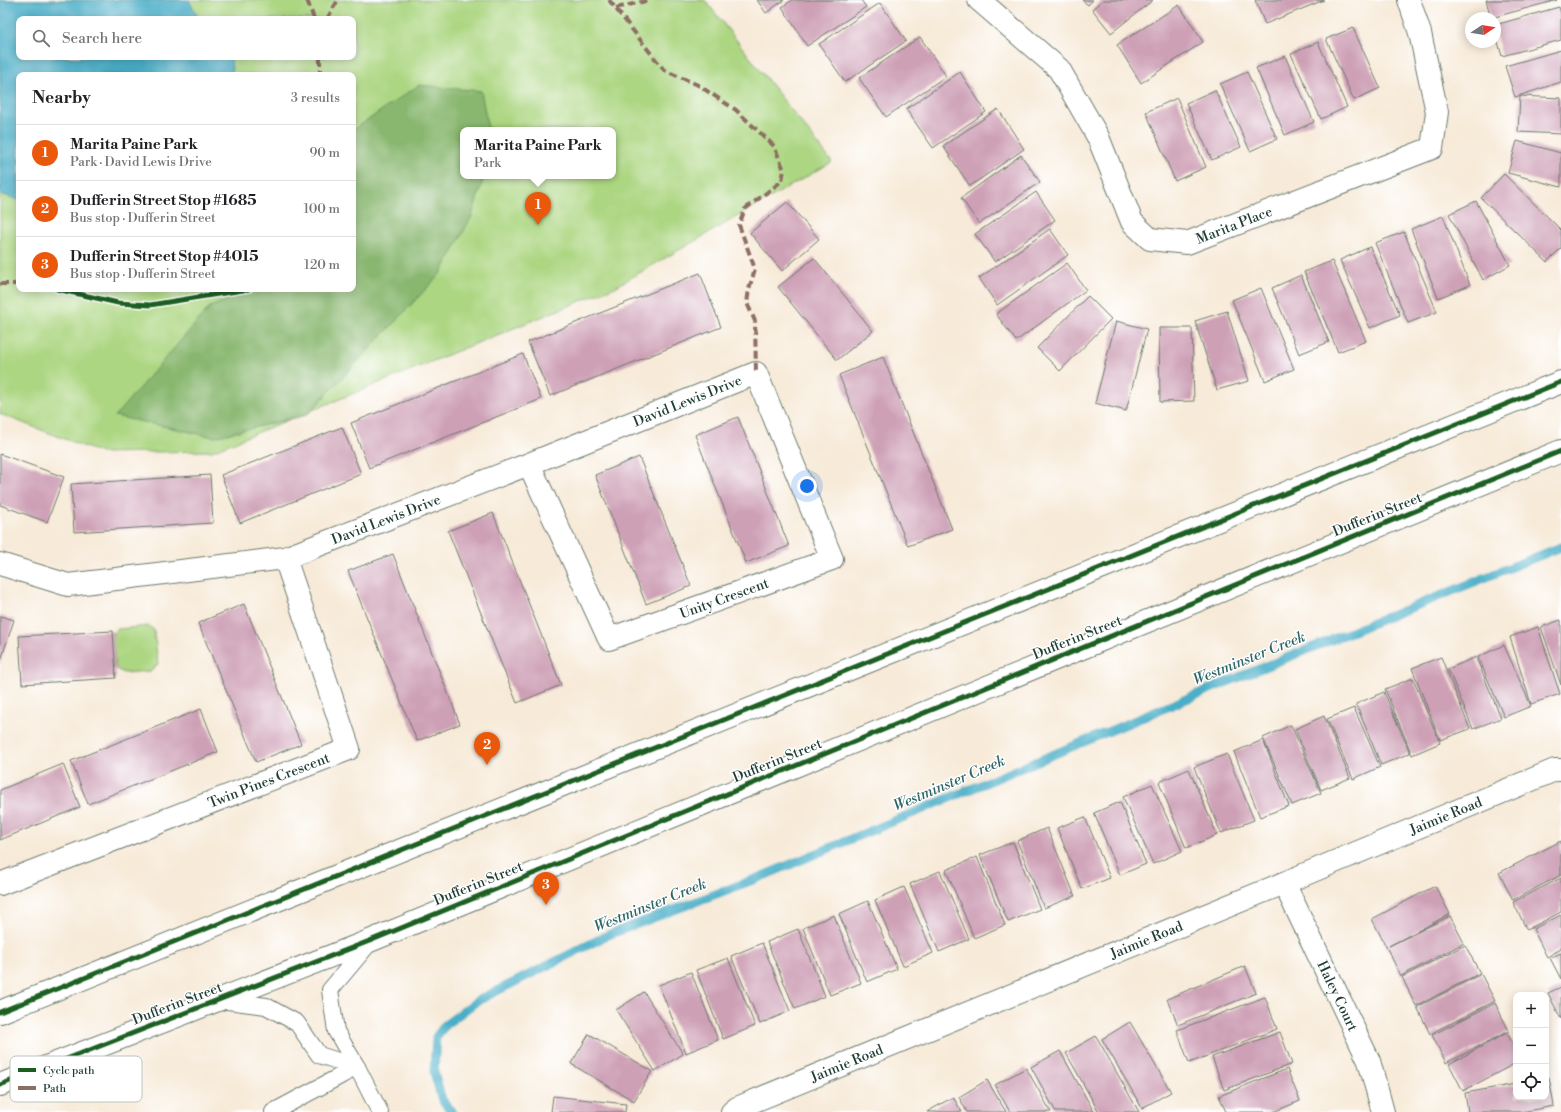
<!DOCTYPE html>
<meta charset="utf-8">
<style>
:root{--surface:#fff;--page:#f6f6f6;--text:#202124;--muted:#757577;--line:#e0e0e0;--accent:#ea580c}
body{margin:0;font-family:"Libre Bodoni",serif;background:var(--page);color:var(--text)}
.controls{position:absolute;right:12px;bottom:12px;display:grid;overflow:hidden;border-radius:8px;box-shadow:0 2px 10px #0003}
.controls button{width:36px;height:36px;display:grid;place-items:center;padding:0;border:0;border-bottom:1px solid var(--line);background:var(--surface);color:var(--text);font:20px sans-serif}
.compass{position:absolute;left:1465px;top:12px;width:36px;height:36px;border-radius:50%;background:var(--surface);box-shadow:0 2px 10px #0003;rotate:78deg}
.you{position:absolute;left:807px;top:486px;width:14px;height:14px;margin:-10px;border:3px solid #fff;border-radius:50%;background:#1a73e8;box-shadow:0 0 0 6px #1a73e833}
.badge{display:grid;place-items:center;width:26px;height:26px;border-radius:50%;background:var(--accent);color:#fff;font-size:13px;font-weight:700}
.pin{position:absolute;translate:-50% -33px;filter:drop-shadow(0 1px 2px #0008)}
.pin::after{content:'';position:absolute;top:21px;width:14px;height:12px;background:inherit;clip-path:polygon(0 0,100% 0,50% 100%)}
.popup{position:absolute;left:460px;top:127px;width:156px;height:52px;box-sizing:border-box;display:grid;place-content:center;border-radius:8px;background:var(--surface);filter:drop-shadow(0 1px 3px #0005);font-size:13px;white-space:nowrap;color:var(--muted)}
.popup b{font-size:15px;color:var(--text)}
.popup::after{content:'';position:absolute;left:50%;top:100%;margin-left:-8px;border:8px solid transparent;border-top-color:var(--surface)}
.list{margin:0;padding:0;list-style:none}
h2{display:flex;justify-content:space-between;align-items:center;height:52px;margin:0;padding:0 16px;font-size:17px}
h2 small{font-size:13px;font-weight:400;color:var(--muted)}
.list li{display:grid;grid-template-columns:26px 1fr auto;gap:12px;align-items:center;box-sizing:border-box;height:56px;padding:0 16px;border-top:1px solid var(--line)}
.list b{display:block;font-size:15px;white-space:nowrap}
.list p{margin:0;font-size:13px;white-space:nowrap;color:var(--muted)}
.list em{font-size:13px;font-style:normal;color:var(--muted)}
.icon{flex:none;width:22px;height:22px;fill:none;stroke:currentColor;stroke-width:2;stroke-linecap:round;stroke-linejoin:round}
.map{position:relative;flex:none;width:1561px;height:1112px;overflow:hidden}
.search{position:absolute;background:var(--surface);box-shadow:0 2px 10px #0003;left:16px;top:16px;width:340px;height:44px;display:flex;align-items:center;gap:10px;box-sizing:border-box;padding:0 14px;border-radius:8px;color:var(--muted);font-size:15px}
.panel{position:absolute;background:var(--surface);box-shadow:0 2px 10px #0003;left:16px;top:72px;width:340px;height:220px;border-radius:8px}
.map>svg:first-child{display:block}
.green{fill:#acd681;stroke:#668a5a;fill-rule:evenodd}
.forest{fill:#89b76f;stroke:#547a52}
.water{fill:#48aec7;stroke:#34767e}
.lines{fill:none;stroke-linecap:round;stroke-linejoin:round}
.stream{stroke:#48aec7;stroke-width:9}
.building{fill:#cea0b6}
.lane-casing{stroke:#6b7a6d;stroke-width:18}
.street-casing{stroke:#6b7a6d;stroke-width:24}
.secondary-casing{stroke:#6b7a6d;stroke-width:24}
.lane{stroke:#fff;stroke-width:16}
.street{stroke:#fff;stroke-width:22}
.secondary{stroke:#fff;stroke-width:22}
.quiet{stroke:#8d6e63;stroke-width:4;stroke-dasharray:8 4;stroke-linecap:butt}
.cycleway-casing{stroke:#fff;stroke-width:8}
.cycleway{stroke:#1b5e20;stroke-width:5}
.labels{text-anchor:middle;stroke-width:3;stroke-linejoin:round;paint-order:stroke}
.street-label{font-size:14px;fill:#1f3d34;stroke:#fff}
.water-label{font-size:15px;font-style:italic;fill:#2d6567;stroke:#fff}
.key{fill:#fff;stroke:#bcc5c2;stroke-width:1}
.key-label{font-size:11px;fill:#1f3d34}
</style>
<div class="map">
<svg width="1561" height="1112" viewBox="0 0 1561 1112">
<rect width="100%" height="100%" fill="#fff"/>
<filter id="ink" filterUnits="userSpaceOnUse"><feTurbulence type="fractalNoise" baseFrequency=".025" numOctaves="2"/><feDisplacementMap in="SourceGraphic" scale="8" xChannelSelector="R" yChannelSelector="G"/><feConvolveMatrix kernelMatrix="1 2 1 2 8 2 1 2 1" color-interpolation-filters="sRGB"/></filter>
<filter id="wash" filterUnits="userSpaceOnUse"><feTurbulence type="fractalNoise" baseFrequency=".012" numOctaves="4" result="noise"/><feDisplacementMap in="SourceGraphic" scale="16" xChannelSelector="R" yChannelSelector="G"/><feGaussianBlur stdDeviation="0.9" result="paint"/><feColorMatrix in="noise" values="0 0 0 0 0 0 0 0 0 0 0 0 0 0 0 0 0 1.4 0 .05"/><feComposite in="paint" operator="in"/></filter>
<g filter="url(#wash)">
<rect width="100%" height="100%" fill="#f7ead8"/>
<g class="green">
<path d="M 0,0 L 705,0 L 832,162 L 615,287 L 212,451 L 101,453 L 0,414 ZM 19,19 L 353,19 L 353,57 L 19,57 ZM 19,75 L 353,75 L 353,289 L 19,289 ZM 463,130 L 613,130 L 613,176 L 463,176 Z"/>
<path d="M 149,626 L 154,630 L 158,664 L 151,671 L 124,673 L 116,669 L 112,637 L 117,629 Z"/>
</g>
<path class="forest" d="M 419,85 L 481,91 L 488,130 L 463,130 L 463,176 L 484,176 L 472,216 L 441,273 L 307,415 L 214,437 L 115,416 L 210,307 L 255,289 L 353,289 L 353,130 Z"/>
<path class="water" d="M 0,0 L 189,0 L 199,19 L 19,19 L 19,57 L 234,57 L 231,61 L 233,75 L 19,75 L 19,200 L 0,194 Z"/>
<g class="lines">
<path class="stream" d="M 452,1112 L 442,1100 L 434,1072 L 436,1037 L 445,1025 L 477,1001 L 608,935 L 758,878 L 1222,684 L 1561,547"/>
</g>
<g id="blocks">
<g class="building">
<path d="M 757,0 L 784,0 L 766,13 Z"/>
<path d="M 792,0 L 861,0 L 866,7 L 807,46 L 782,7 Z"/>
<path d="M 1082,0 L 1093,0 L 1088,5 Z"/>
<path d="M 1103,0 L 1153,0 L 1111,33 L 1092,9 Z"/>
<path d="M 1255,0 L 1324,0 L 1265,24 Z"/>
<path d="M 1486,0 L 1557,0 L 1491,18 Z"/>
<path d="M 880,3 L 906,41 L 845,82 L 819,44 Z"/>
<path d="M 1179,5 L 1203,42 L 1141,83 L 1117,45 Z"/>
<path d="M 1559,7 L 1561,14 L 1561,40 L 1502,56 L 1495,32 L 1495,25 Z"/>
<path d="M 1353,28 L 1380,88 L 1354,100 L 1326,39 Z"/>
<path d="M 920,37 L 946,76 L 886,117 L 859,78 Z"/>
<path d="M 1318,42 L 1347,107 L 1321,119 L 1291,54 Z"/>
<path d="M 1561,50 L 1561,82 L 1515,97 L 1505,66 Z"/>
<path d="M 1285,56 L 1314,122 L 1285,135 L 1256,68 Z"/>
<path d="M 960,72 L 986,112 L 933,148 L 906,109 Z"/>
<path d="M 1247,72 L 1277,139 L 1250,151 L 1220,84 Z"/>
<path d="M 1215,90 L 1241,147 L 1212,160 L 1186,103 Z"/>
<path d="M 1520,96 L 1561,98 L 1561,134 L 1518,132 Z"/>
<path d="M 1177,98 L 1206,167 L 1175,181 L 1146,112 Z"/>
<path d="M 998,109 L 1024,149 L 970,186 L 943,146 Z"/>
<path d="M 1517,141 L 1561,153 L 1561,187 L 1508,173 Z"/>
<path d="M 1021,155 L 1040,182 L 979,224 L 961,198 Z"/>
<path d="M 1504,174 L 1561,230 L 1561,248 L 1547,262 L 1481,198 Z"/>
<path d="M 1036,192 L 1055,220 L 995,262 L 975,234 Z"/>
<path d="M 1476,201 L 1510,265 L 1483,280 L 1449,214 Z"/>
<path d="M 787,202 L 819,239 L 782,271 L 750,233 Z"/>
<path d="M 1443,216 L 1470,285 L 1438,298 L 1411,229 Z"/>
<path d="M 1050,229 L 1068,255 L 997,305 L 979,278 Z"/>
<path d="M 1404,232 L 1437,312 L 1408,323 L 1375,243 Z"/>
<path d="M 1370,247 L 1400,315 L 1370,328 L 1340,260 Z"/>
<path d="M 814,258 L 873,331 L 837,360 L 778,287 Z"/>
<path d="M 1332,261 L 1366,341 L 1338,352 L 1304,272 Z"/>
<path d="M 1067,263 L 1086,290 L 1016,341 L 996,314 Z"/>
<path d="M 700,273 L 721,327 L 550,396 L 528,342 Z"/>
<path d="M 1301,275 L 1329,342 L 1299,354 L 1272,288 Z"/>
<path d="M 1261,288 L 1294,369 L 1265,381 L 1232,300 Z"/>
<path d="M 1088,296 L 1111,319 L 1060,371 L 1037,348 Z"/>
<path d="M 1227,311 L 1249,381 L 1217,390 L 1195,321 Z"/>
<path d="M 1116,321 L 1147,329 L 1126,411 L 1095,403 Z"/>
<path d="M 1159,328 L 1192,328 L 1194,401 L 1160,402 Z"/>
<path d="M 523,354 L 541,399 L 369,468 L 351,423 Z"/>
<path d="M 883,357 L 952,529 L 908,546 L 839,375 Z"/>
<path d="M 738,417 L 789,546 L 746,563 L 695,435 Z"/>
<path d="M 342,427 L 361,474 L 240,523 L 221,475 Z"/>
<path d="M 0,454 L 64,477 L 47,522 L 0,505 Z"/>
<path d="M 639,457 L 691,586 L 646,604 L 595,475 Z"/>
<path d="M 210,475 L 213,523 L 74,532 L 71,484 Z"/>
<path d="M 493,513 L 561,685 L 517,703 L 448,531 Z"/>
<path d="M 393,554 L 460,724 L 417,741 L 348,571 Z"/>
<path d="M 244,604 L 301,744 L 256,762 L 198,623 Z"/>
<path d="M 0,616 L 14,620 L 0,663 Z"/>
<path d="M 1561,620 L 1561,685 L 1541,627 Z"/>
<path d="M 1538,627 L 1560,694 L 1531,704 L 1510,637 Z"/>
<path d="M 113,631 L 116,678 L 22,684 L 19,636 Z"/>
<path d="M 1504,645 L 1531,706 L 1504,717 L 1478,657 Z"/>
<path d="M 1441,657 L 1470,729 L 1440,740 L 1412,668 Z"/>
<path d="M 1476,657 L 1501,718 L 1473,729 L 1448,669 Z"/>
<path d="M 1413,678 L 1440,743 L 1412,755 L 1385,689 Z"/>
<path d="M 1384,692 L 1410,753 L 1381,765 L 1356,704 Z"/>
<path d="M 1354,708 L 1380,767 L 1353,779 L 1327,719 Z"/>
<path d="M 201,709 L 218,752 L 88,804 L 71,761 Z"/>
<path d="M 1324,716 L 1350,778 L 1321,790 L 1295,729 Z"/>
<path d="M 1291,725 L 1321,793 L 1292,805 L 1263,738 Z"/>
<path d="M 1263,740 L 1289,806 L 1260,817 L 1234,752 Z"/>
<path d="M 1227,754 L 1254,820 L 1221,833 L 1194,767 Z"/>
<path d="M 63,764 L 80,807 L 0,840 L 0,790 Z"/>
<path d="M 1189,769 L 1217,835 L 1186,848 L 1159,782 Z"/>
<path d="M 1152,784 L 1182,851 L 1153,864 L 1123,797 Z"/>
<path d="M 1120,802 L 1146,864 L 1120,875 L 1094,813 Z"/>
<path d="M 1085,817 L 1110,878 L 1082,889 L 1057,828 Z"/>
<path d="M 1047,828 L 1075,896 L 1044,908 L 1017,841 Z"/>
<path d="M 1561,841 L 1561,875 L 1513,900 L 1499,873 Z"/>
<path d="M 1013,842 L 1040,909 L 1008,922 L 980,855 Z"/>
<path d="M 977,857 L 1005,925 L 974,938 L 946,870 Z"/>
<path d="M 940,871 L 969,939 L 939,952 L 910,884 Z"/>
<path d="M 1561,878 L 1561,912 L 1527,930 L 1513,902 Z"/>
<path d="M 1435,886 L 1450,914 L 1389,946 L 1450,916 L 1464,943 L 1401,976 L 1372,919 Z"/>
<path d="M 904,887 L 933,953 L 903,966 L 875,900 Z"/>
<path d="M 868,901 L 897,969 L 867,982 L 839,914 Z"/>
<path d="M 834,915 L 861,983 L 830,995 L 803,928 Z"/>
<path d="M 1561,915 L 1561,949 L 1547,957 L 1533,929 Z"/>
<path d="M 798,929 L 825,996 L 795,1009 L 767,942 Z"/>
<path d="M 762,943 L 790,1011 L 760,1024 L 731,956 Z"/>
<path d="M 1465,945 L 1480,973 L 1416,1006 L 1402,977 Z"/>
<path d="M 1561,953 L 1561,979 L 1550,958 Z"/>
<path d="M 728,958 L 755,1026 L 723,1039 L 696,970 Z"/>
<path d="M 1245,966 L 1256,993 L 1178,1025 L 1167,999 Z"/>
<path d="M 691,972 L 718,1040 L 686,1053 L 659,985 Z"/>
<path d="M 1481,974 L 1495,1001 L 1430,1034 L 1417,1007 Z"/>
<path d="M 1561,987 L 1561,1019 L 1548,993 Z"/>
<path d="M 644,992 L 683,1054 L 655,1071 L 616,1010 Z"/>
<path d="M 1265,997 L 1277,1029 L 1189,1063 L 1177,1030 Z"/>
<path d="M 1495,1003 L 1509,1031 L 1446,1063 L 1432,1035 Z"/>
<path d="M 1130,1022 L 1171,1092 L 1142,1108 L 1102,1039 Z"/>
<path d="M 1280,1032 L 1292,1064 L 1224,1090 L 1212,1057 Z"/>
<path d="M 1507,1033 L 1516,1049 L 1516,1063 L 1463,1091 L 1449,1064 Z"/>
<path d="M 589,1034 L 652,1071 L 634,1101 L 571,1064 Z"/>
<path d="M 1096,1036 L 1139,1112 L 1099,1112 L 1066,1053 Z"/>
<path d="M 1060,1051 L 1094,1112 L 1056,1112 L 1031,1067 Z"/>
<path d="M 1026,1068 L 1051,1112 L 1010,1112 L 995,1085 Z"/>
<path d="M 1287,1069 L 1300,1101 L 1273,1112 L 1226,1112 L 1219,1096 Z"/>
<path d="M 1549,1077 L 1554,1106 L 1521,1112 L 1468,1112 L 1465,1093 L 1516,1084 L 1516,1097 L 1546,1097 L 1546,1078 Z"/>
<path d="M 987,1080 L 1006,1112 L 967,1112 L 959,1097 Z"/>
<path d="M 553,1096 L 626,1104 L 625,1112 L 551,1112 Z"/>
<path d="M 953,1097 L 962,1112 L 927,1112 Z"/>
</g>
</g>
</g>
<g filter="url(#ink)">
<use href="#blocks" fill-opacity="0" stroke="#6b7a6d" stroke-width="1"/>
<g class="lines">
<g class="lane-casing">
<g id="lane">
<path d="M 371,941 L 330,990 L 336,1031 L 357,1067 L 380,1112"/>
<path d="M 220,1000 L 266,1006 L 297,1023 L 319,1055 L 357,1067"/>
<path d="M 273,1112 L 357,1067"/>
</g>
</g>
<g class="street-casing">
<g id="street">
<path id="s1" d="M 979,0 L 1059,69 L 1098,137 L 1132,222 L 1150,239 L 1187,243 L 1432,148 L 1437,112 L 1420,33 L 1409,0"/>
<path id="s2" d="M 0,564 L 68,585 L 285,558 L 529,464 L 756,373 L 832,559 L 609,639 L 529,464"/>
<path id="s3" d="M 1284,883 L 1369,1061 L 1383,1112"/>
<path id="s4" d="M 0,884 L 349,749 L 285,558"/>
<path id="s5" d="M 732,1112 L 737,1108 L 1284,883 L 1555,770 L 1561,770"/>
</g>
</g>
<g class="secondary-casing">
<g id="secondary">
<path d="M 0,1012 L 1561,382"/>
<path d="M 0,1085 L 372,940 L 1561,451"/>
</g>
</g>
<use href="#lane" class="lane"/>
<use href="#street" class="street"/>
<use href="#secondary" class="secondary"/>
<g class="quiet">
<path d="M 307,0 L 314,19"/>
<path d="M 609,0 L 664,70 L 698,85 L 736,110 L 774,146 L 784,170 L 782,181 L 745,209 L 739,225 L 755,269 L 749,289 L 747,303 L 755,321 L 756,373"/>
<path d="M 616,8 L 650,0"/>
<path d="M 327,19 L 338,0"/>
<path d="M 320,57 L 320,75"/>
<path d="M 0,284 L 19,284"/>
</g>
<g class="cycleway-casing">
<g id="cycleway">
<path d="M 57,289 L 118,303 L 150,305 L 249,289"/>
<path d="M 0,1012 L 1561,382"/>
<path d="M 0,1085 L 372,940 L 1561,451"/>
</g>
</g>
<use href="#cycleway" class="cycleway"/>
</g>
</g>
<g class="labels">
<g class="street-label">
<text dy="5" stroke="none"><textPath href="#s1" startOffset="388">Marita Place</textPath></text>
<text dy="5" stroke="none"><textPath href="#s2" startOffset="722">David Lewis Drive</textPath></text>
<text transform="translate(1377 514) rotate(-22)" y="5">Dufferin Street</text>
<text dy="5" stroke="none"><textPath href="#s2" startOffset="398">David Lewis Drive</textPath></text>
<text transform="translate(724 598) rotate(-20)" y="5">Unity Crescent</text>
<text transform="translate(1077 637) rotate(-22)" y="5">Dufferin Street</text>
<text transform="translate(777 760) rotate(-22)" y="5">Dufferin Street</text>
<text dy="5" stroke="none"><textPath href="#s4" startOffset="288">Twin Pines Crescent</textPath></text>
<text dy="5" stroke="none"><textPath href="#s5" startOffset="773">Jaimie Road</textPath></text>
<text transform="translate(478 883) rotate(-22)" y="5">Dufferin Street</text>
<text dy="5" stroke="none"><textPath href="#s5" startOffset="449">Jaimie Road</textPath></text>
<text dy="5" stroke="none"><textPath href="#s3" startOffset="125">Haley Court</textPath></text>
<text transform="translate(177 1003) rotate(-21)" y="5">Dufferin Street</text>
<text dy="5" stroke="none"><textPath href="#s5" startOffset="125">Jaimie Road</textPath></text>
</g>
<g class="water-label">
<text transform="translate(1249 658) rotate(-22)" y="5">Westminster Creek</text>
<text transform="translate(949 783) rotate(-23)" y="5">Westminster Creek</text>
<text transform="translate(650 905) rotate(-22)" y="5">Westminster Creek</text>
</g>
</g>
<rect x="10" y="1056" width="132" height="46" rx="6" class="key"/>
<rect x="18" y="1068" width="18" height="4" fill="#1b5e20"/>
<rect x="18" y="1086" width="18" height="4" fill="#8d6e63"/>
<g class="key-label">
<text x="43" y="1074">Cycle path</text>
<text x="43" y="1092">Path</text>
</g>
</svg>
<div class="controls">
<button>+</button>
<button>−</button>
<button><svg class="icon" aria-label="locate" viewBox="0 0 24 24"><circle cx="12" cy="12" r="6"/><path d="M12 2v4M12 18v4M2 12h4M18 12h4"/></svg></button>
</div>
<svg class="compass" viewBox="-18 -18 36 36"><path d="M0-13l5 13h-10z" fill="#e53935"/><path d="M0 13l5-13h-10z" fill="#757577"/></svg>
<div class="you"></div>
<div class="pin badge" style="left:538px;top:225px">1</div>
<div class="popup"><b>Marita Paine Park</b>Park</div>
<div class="pin badge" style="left:487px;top:765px">2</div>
<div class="pin badge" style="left:546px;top:905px">3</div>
<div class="search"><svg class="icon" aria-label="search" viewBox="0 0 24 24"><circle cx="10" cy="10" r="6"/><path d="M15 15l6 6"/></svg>Search here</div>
<section class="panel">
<h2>Nearby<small>3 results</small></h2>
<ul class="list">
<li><span class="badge">1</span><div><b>Marita Paine Park</b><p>Park · David Lewis Drive</p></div><em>90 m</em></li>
<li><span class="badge">2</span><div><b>Dufferin Street Stop #1685</b><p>Bus stop · Dufferin Street</p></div><em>100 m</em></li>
<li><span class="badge">3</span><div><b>Dufferin Street Stop #4015</b><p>Bus stop · Dufferin Street</p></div><em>120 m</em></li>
</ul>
</section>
</div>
